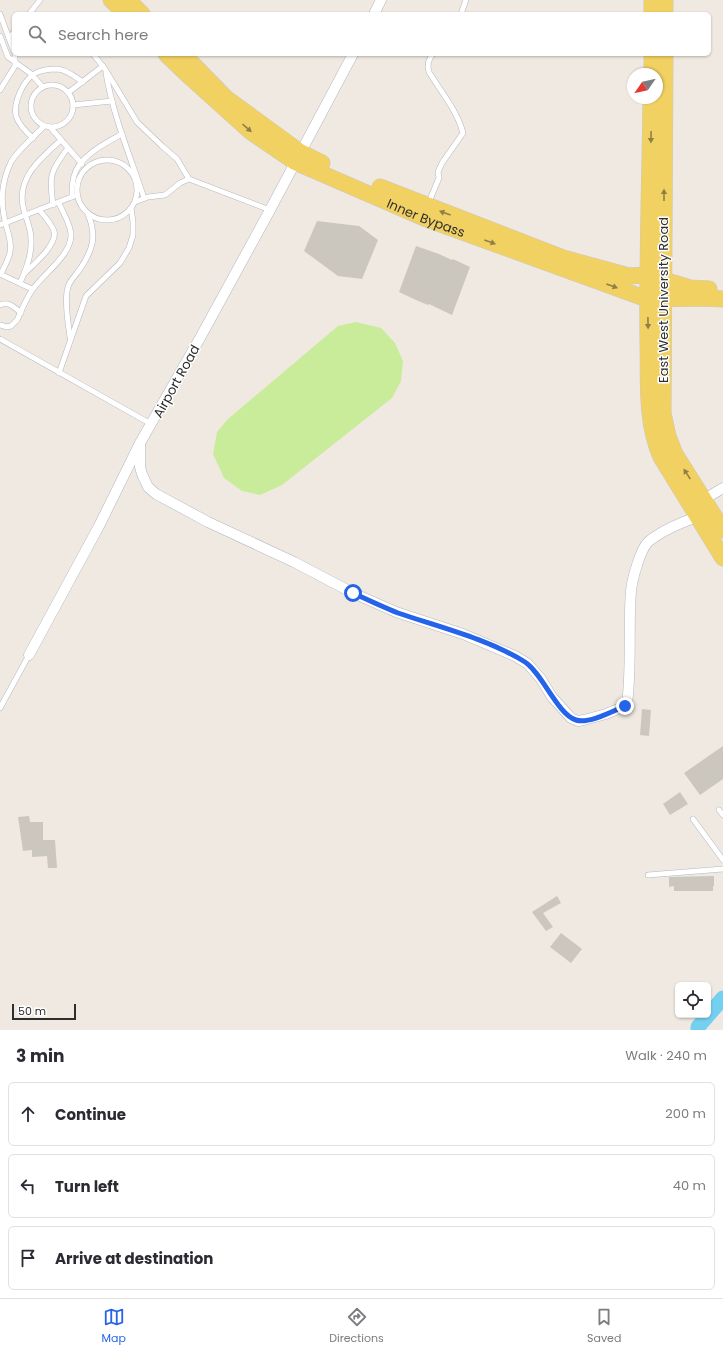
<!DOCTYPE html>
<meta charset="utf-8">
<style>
:root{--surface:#fff;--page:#f2f2f3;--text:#2b2b33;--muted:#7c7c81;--line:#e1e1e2;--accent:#2563eb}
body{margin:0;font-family:Poppins,sans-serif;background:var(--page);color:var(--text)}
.controls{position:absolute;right:12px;bottom:12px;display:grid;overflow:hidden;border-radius:6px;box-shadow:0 1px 3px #0004}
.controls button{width:36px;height:36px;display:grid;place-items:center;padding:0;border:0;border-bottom:1px solid var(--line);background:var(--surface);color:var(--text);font:20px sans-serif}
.compass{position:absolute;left:627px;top:68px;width:36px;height:36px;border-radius:50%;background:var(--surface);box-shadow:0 1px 3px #0004;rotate:236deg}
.scale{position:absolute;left:12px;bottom:10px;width:64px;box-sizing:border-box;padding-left:4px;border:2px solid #2e2e2e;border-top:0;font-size:11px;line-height:14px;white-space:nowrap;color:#2e2e2e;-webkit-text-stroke:3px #fff;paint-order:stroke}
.stop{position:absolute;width:12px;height:12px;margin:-9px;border:3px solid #2563eb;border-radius:50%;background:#fff}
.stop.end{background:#2563eb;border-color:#fff;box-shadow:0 1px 4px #0008}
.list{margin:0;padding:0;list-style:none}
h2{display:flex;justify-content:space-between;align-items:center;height:52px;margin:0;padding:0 16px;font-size:17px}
h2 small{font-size:13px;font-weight:400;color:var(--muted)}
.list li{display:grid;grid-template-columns:26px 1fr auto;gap:12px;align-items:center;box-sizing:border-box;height:64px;margin:0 8px 8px;padding:0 8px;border:1px solid var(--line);border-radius:6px}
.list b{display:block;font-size:15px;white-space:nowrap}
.list em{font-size:13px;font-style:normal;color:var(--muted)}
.icon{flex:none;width:22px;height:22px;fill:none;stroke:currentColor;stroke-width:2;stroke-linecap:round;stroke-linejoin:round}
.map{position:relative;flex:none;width:723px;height:1030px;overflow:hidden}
.search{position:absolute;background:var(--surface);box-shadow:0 1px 3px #0004;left:12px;right:12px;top:12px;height:44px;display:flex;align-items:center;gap:10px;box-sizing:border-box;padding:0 14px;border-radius:6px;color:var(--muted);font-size:15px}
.sheet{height:268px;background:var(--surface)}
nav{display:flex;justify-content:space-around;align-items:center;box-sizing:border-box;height:56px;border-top:1px solid var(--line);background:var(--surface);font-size:11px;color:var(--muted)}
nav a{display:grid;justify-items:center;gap:2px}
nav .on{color:var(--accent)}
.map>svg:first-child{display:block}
.pitch{fill:#c9ec9a}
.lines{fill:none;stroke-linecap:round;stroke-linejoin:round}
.river{stroke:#75cff0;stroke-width:15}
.building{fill:#cbc7bf}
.lane-casing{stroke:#b4b7c1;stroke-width:6}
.street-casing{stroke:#b4b7c1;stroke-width:11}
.primary-casing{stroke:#c9c9c9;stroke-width:17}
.lane{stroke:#fff;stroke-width:5}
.street{stroke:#fff;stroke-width:10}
.primary{stroke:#f2d163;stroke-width:16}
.oneway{fill:#908048}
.route{stroke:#2563eb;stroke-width:5}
.labels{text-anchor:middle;stroke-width:3;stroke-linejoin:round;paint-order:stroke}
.street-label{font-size:13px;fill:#2e2e2e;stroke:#fff}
</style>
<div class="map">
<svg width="723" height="1030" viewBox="0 0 723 1030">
<rect width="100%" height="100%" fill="#efe9e1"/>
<path class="pitch" d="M 356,322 L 381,328 L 395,343 L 403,361 L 401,381 L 392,398 L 282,485 L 260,495 L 242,491 L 224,478 L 213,454 L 217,432 L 228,419 L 338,326 Z"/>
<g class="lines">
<path class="river" d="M 698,1030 L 698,1027 L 723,998"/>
</g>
<g class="building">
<path d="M 317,221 L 359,226 L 378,240 L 362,279 L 338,276 L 304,251 Z"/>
<path d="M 416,246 L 439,254 L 452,260 L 453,259 L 470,267 L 452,315 L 429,304 L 428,305 L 416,300 L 399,292 Z"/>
<path d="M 642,709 L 651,710 L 649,736 L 640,735 Z"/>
<path d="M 723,746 L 723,779 L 700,795 L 684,773 Z"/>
<path d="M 680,792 L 688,804 L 670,815 L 663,804 Z"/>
<path d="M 29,816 L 30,822 L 43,822 L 43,840 L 55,840 L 57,868 L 48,868 L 47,856 L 32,857 L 32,850 L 23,851 L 18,817 Z"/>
<path d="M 714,876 L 714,886 L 713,886 L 713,891 L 674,891 L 674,886 L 669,887 L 669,877 Z"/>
<path d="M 557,896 L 561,903 L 543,913 L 553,927 L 546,931 L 532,912 Z"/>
<path d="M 561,933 L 582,949 L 571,963 L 550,947 Z"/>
</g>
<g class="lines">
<g class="lane-casing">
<g id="lane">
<path d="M 0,14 L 14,52"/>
<path d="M 29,14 L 40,0"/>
<path d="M 461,14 L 466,0"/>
<path d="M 0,36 L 8,57 L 15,62"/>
<path d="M 9,38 L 14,32"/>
<path d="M 93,54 L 105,69 L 137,122 L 162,146 L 177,159 L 189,179 L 270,210"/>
<path d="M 16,63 L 30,73 L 43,87"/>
<path d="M 106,73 C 113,116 131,158 144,198"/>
<circle cx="52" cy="106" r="21"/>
<path d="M 0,90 L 15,66 L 15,54"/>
<path d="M 69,92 L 103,66"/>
<path d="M 73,105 L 112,101"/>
<path d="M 50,127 L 82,164"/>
<path d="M 33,138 C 26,132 19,125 16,116 C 13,103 23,81 34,74 C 40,70 50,69 58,69 C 67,70 75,77 83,82"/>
<circle cx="107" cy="190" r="30"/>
<path d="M 72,197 C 72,190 72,182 74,176 C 79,156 106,143 122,134"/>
<path d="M 135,202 L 148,197 L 165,195 L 180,183 L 189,179"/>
<path d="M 428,204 L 439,178 L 438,172 L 442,163 L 463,133 C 457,110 441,92 429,72 C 427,64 428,60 433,54"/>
<path d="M 53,205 C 49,176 50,171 68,148"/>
<path d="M 0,225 L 74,196"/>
<path d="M 25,273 C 34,264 58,244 54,231 C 51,223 45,217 40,211"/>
<path d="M 0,274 L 32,289"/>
<path d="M 1,274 C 4,267 9,259 10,252 C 12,242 8,233 6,225 C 0,202 1,183 11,162 C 16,152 36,135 44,126"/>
<path d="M 20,283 C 26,269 32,255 31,239 C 31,227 25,217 23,206 C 17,177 42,157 61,140"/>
<path d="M 0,305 C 9,301 14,307 21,313"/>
<path d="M 0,325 L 7,327 L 11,326 L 17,320 C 22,310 26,298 33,289 C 43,274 72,255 71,234 C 70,223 63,213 59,203"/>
<path d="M 70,337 C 68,324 64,299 68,287 C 70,280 76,275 80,269 C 93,250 97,236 88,214"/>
<path d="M 0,339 L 151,424"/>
<path d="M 59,373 L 86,296 L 120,263 L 129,248 L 133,235 L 133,222 L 131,208"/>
<path d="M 0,708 L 29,655"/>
<path d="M 719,810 L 723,815"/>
<path d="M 693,819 L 723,860"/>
<path d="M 648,875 L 723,869"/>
</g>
</g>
<g class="street-casing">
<g id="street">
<path d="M 374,14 L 381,0"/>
<path d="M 140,443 L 140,467 L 142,474 L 148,487 L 156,494 L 208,522 L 294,562 L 353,593 L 396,612 L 463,634 L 515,656 L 528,664 L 541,679 L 552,697 L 571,718 L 578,721 L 584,720 L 606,714 L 625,706 L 627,704 C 632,666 628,628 631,591 C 632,580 640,550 648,542 C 662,530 680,523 697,517"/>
<path d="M 703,500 L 723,488"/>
<path d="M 29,655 L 99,526 L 140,443 L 200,338 L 270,210 L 353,54"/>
</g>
</g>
<g class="primary-casing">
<g id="primary">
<path d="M 111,0 L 126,14"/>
<path d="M 128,0 L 142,14"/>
<path d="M 652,0 L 652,14"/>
<path d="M 665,0 L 665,14"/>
<path id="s1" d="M 166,54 L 190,77 L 251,132 L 295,162 L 424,218 L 647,299 L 702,298 L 723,299"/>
<path d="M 183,54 L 226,98 L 300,152 L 322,163"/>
<path d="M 665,54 L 663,413 L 668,436 L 675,454 L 723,530"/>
<path d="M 652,74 L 652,54"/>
<path d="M 651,98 C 650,179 647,260 648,341 C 649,379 645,421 661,457 L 723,558"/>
<path d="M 380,187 L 563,258 L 629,276 L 647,275 L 690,288 L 709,289"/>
</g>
</g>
<use href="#lane" class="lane"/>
<use href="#street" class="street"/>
<use href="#primary" class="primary"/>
</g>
<defs><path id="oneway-solid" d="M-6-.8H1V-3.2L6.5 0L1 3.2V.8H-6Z"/></defs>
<g class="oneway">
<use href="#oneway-solid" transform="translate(247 128) rotate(41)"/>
<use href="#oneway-solid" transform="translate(651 137) rotate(91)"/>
<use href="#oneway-solid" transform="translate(664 195) rotate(-90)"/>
<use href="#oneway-solid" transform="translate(445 213) rotate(-160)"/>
<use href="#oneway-solid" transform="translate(490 242) rotate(20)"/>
<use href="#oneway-solid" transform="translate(612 286) rotate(20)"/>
<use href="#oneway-solid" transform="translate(648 323) rotate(89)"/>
<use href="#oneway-solid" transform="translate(687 474) rotate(-123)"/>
</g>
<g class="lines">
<path class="route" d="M 353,593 C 368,600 383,607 398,613 C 439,627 488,639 525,662 C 542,673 558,715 576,720 C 589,724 613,711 625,706"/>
</g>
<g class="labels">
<g class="street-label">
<text dy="5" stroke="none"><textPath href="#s1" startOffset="311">Inner Bypass</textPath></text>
<text transform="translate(663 300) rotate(-90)" y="5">East West University Road</text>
<text transform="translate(176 381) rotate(-61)" y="5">Airport Road</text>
</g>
</g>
</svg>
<div class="controls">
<button><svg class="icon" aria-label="locate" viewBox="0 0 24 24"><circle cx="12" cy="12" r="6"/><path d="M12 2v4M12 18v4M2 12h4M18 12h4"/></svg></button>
</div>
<svg class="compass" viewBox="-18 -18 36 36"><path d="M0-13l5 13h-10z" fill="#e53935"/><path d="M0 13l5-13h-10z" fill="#7c7c81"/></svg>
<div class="scale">50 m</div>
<div class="stop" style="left:353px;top:593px"></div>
<div class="stop end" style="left:625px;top:706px"></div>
<div class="search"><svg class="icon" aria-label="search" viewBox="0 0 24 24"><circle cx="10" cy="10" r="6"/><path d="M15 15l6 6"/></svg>Search here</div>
</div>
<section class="sheet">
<h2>3 min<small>Walk · 240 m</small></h2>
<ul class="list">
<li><svg class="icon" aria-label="ahead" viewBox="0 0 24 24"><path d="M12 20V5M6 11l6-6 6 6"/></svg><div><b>Continue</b></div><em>200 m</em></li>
<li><svg class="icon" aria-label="left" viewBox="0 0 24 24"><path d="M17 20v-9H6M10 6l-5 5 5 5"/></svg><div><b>Turn left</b></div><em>40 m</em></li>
<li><svg class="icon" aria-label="arrive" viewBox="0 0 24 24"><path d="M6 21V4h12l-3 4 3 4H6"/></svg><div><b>Arrive at destination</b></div></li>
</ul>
</section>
<nav>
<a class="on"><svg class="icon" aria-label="map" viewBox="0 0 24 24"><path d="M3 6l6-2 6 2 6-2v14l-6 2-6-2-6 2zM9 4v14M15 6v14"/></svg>Map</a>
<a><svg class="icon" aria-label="directions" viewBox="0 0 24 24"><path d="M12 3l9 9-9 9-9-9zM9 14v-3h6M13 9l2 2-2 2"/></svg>Directions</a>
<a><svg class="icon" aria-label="saved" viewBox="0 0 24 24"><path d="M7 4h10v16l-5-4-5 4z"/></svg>Saved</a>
</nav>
